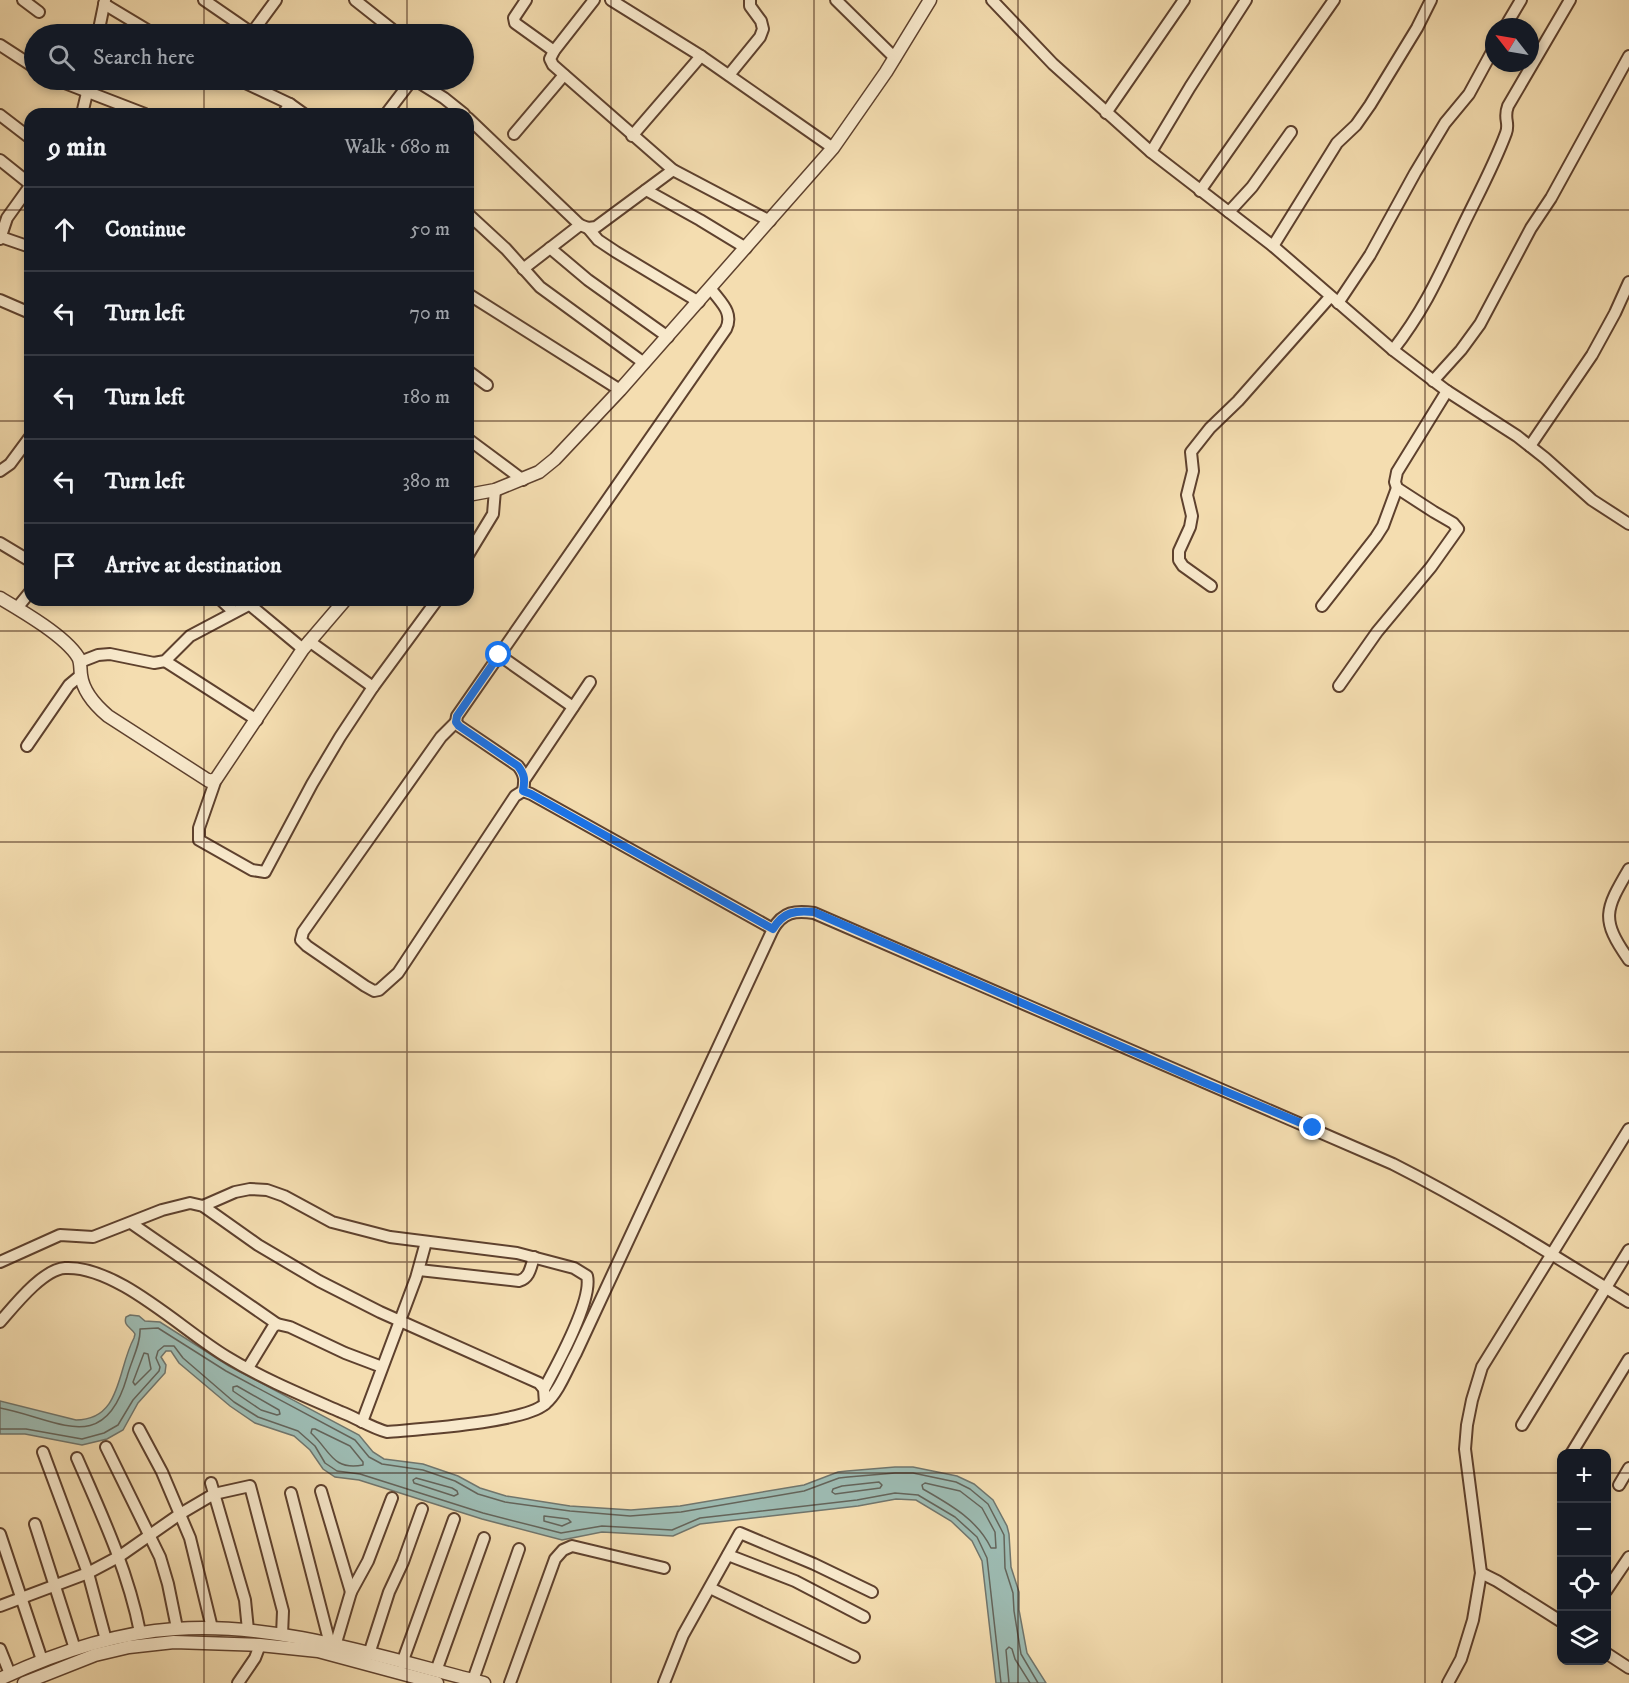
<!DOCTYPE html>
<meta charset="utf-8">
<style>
:root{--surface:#171b24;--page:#20242c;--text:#f1f3f6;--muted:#9ea1a6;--line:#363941}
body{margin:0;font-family:"IM FELL DW Pica",serif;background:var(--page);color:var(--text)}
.controls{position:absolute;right:18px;bottom:18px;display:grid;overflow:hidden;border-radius:12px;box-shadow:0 3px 9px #0003}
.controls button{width:54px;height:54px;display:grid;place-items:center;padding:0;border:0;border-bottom:2px solid var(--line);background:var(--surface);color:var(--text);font:30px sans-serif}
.compass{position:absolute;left:1485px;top:18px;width:54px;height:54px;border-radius:50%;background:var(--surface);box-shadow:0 3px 9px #0003;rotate:301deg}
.stop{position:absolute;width:18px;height:18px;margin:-14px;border:4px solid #1a73e8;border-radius:50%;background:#fff}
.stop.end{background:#1a73e8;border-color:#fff;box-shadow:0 2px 6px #0008}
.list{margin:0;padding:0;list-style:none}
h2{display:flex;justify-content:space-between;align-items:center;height:78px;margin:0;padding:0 24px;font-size:26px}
h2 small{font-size:20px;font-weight:400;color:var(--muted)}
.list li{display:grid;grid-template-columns:39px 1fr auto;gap:18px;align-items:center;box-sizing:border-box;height:84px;padding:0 24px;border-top:2px solid var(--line)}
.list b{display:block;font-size:22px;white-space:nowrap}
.list em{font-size:20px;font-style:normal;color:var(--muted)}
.icon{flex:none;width:33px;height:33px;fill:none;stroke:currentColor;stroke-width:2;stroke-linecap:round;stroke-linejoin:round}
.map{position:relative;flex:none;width:1629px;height:1683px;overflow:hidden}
.search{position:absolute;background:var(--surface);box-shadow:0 3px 9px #0003;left:24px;top:24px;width:450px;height:66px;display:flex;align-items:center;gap:15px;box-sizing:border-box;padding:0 21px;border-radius:33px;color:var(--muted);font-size:22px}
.panel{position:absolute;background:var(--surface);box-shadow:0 3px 9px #0003;left:24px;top:108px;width:450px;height:498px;border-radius:18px}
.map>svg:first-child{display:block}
.water{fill:#9dbbb2;stroke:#70756c;stroke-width:1.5}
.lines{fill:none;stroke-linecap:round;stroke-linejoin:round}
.shore{stroke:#64645a;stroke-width:1.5}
.minor-casing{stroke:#5e412e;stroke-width:14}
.tertiary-casing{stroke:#5e412e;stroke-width:15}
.minor{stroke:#f8e9cc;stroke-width:10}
.tertiary{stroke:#f8e9cc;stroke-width:12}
.route{stroke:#1a73e8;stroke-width:8}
.grid{fill:none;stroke:#2c0d03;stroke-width:1.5;stroke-opacity:0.55}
</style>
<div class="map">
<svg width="1629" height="1683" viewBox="0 0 1629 1683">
<rect width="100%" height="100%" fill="#f4ddb0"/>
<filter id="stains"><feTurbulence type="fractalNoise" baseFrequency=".00333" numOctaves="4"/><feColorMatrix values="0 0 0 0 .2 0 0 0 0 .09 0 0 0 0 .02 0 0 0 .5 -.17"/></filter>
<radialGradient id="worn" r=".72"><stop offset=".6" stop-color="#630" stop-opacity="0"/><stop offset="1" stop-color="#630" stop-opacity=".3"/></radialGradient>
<path class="water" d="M 130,1315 L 139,1316 L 145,1321 L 160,1322 L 229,1366 L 359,1435 L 373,1452 L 384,1459 L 423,1464 L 458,1476 L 480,1488 L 506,1496 L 570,1506 L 631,1510 L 680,1506 L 804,1485 L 838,1472 L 847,1471 L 895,1467 L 913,1467 L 957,1476 L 974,1484 L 993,1500 L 1007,1526 L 1009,1534 L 1011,1567 L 1019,1592 L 1019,1610 L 1027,1653 L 1046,1683 L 996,1683 L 982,1561 L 972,1541 L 951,1521 L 916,1500 L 896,1499 L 858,1506 L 700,1524 L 673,1536 L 602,1532 L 562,1540 L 482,1519 L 359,1480 L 335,1477 L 323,1469 L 310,1450 L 294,1436 L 255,1423 L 230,1406 L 179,1363 L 171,1351 L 166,1351 L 161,1357 L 166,1365 L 165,1373 L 138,1403 L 123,1430 L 107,1439 L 82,1445 L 25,1434 L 0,1434 L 0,1401 L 76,1420 C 122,1420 117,1369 134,1338 L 135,1334 C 131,1327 123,1326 126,1317 Z"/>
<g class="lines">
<g class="shore">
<path d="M 144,1353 L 148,1354 L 151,1369 L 135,1385 L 133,1382 Z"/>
<path d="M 237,1386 L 279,1410 L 280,1414 L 277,1415 L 261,1410 L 233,1391 L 233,1387 Z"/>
<path d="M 0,1408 C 58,1419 104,1457 127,1377 C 131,1361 141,1344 140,1329 L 158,1328 L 226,1371 L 355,1440 L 369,1457 L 382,1464 L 423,1470 L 455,1481 L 478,1494 L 505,1502 L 570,1511 L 630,1516 L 681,1512 L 804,1491 L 839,1478 L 848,1477 L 895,1473 L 913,1473 L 956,1482 L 970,1489 L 988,1504 L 1001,1529 L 1004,1535 L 1005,1568 L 1013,1593 L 1014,1611 L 1021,1654 L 1038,1683"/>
<path d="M 0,1429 L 26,1429 L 82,1439 L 104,1433 L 118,1425 L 133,1400 L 159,1371 L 160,1367 L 156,1358 L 158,1351 L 164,1346 L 174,1346 L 183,1358 L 234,1402 L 258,1417 L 298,1431 L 315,1446 L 325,1463 L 337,1471 L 360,1474 L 483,1513 L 561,1533 L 602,1526 L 672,1530 L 700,1518 L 857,1500 L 895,1493 L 918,1495 L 955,1517 L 977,1537 L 987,1558 L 1001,1683"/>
<path d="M 312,1429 L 315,1429 L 350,1446 L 363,1462 L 363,1465 C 332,1471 330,1450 311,1433 Z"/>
<path d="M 416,1478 L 452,1488 L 457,1491 L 458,1494 L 454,1496 L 414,1483 L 413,1480 Z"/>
<path d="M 879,1482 L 882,1485 L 880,1488 L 835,1494 L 832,1492 L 833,1489 L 842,1486 Z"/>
<path d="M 925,1483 L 960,1491 L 982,1508 L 995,1532 L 996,1548 L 991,1548 C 977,1519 949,1504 923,1489 L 922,1485 Z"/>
<path d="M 544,1516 L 568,1519 L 571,1522 L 562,1526 L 544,1521 Z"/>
<path d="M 1009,1683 L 1006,1650 L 1009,1647 L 1012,1649 L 1015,1659 L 1030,1683"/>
</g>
<g class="minor-casing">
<g id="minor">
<path d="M 23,0 L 39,12"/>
<path d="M 204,0 L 252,33"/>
<path d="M 355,0 L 398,34"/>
<path d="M 526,0 L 514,18 L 515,23 L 554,51"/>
<path d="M 594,0 L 554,51 L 550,59 L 553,65 L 673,170 L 770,221"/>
<path d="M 611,0 L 701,56 L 833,148"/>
<path d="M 836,0 L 895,58"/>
<path d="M 992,0 L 1053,64 L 1151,152 L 1273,246 L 1393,350 L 1447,391 L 1517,436 L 1545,458 L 1592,500 L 1629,524"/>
<path d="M 104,4 L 154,34"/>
<path d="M 1505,27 L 1521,0"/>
<path d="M 98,34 L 105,0"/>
<path d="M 251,34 L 276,0"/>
<path d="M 0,45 L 34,67"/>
<path d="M 729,75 L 760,37 L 763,29 L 761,21 L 750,6 L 750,0"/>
<path d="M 57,80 L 145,114"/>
<path d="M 239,80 L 290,104 L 304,114"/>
<path d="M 415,80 L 444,98 L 464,114"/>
<path d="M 1106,113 L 1184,0"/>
<path d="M 82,114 L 90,80"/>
<path d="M 283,114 L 290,104"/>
<path d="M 386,114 L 412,80"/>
<path d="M 0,115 L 30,138"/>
<path d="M 468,118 L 580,225 L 588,228 L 596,227 L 673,170"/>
<path d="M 514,134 L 564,75"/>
<path d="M 632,136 L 701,56"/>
<path d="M 1151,152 L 1190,87 L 1246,0"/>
<path d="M 0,160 L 30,184"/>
<path d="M 646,190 L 700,220 L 746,248"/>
<path d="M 1200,191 L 1334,0"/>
<path d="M 1229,212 L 1252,187 L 1291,132"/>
<path d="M 468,214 L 506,249 L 540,287 L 644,363"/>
<path d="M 588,228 L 598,240 L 616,252 L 699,302"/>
<path d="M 1,237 L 30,247"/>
<path d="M 0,239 L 7,218 L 30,186"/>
<path d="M 1273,246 L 1337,143 L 1356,125 L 1370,105 L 1417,28 L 1431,0"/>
<path d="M 550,248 L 588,280 L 668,337"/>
<path d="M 523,269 L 580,225"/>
<path d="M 468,294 L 620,390"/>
<path d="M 0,300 L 30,313"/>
<path d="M 1338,303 L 1370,255 L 1415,173 L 1445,123 L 1469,94 L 1494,48"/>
<path d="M 1393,350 C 1424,310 1438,278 1459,234 C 1475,200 1493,168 1506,133 C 1510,122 1503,119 1508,106 L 1570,0"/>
<path d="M 468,371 L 487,385"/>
<path d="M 1433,381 L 1461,350 L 1480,324 L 1531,228 L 1551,198 L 1629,56"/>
<path d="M 468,439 L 523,480"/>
<path d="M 1530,446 L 1592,355 L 1615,313 L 1629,282"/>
<path d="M 0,471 L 10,464 L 30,437"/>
<path d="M 0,543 L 30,561"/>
<path d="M 468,555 L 493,514 L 495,490"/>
<path d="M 1211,586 L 1183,566 L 1179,560 L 1179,551 L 1190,527 L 1192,516 L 1187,495 L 1193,471 L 1191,452 L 1210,428 L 1238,401 L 1330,297"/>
<path d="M 221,600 L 234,612"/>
<path d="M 250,605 L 303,649"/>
<path d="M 1322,606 L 1376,537 L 1383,526 L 1397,488"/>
<path d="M 17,608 L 30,592"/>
<path d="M 309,641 L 373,687"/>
<path d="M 499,655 L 573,707"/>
<path d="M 165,661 L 257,720"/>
<path d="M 80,662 L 98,655 L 110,654 L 154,663 L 165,661 L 190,636 L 258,600"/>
<path d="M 1339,686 L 1377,632 L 1431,567 L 1458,529 L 1453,523 L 1434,512 L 1397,488 L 1395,482 L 1397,472 L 1447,391"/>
<path d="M 456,722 L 441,737 L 303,932 L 301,940 L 307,946 L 365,986 L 374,991 L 379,990 L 398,973 L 515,796 L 523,791 L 531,794 L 773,929"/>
<path d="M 27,746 L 69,685 L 81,675"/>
<path d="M 216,779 L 199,828 L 199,840 L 252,870 L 265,872 L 312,784 L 340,737 L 373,687 L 437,600"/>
<path d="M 525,779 L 590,682"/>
<path d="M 523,791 C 525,780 525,775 518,766 L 459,726 L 456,722 L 457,716 L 726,329 C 734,312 720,302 711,289"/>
<path d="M 1629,869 C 1605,910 1600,919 1629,960"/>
<path d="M 203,1206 L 235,1192 L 250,1189 L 267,1190 L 284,1196 L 332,1222 L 390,1237 L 517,1253 L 574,1268 L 587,1276 C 593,1300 556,1367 544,1389"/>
<path d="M 131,1223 L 277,1324"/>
<path d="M 0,1262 L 60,1235 L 93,1237 L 162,1210 L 190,1203 L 203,1206 L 258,1245 L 319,1281 L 380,1312 L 539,1383 L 544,1389 L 545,1404"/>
<path d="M 419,1270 L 519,1281 C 530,1278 531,1266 534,1257"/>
<path d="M 0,1322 C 14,1306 43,1269 65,1268 C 117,1265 183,1331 227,1357 C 263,1379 302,1395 341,1412 C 357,1418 371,1428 387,1432 C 419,1429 523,1423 545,1404 C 559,1392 567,1369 576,1353 L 773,929 C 783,912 795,910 814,913 L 1393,1164 C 1474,1205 1551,1254 1629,1302"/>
<path d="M 248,1368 L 273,1327 L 277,1324 L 290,1327 L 345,1353 L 382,1367"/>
<path d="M 362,1422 L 416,1278 L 426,1242"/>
<path d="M 1522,1425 L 1629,1250"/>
<path d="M 139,1429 L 162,1472 L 190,1538 L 212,1628"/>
<path d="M 106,1447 L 160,1557 L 168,1584 L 177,1628"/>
<path d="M 43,1452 L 88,1573 L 106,1640"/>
<path d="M 1571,1454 L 1629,1359"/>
<path d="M 77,1458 C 102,1515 128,1571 140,1632"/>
<path d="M 211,1483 L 245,1600 L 248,1630"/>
<path d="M 1619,1485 L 1629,1468"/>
<path d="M 321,1491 L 351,1592"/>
<path d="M 291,1493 L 330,1644"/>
<path d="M 35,1524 L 75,1649"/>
<path d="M 0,1534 L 42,1660"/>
<path d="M 728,1555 L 795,1581 L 864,1617"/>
<path d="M 1481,1573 L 1497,1581 L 1562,1622"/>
<path d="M 710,1588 L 854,1657"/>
<path d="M 1606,1591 L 1629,1557"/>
<path d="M 0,1606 L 88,1573 L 120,1556 L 180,1514 L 214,1494 L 250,1486 L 283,1611 L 282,1635"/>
<path d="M 335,1646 L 351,1592 L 368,1561 L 392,1498"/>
<path d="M 0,1649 L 10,1674"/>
<path d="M 1606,1653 L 1629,1668"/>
<path d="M 369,1654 L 389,1592 L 403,1562 L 422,1509"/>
<path d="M 402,1663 L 454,1519"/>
<path d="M 436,1671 L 484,1538"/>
<path d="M 473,1680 L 519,1549"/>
<path d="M 238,1683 L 255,1658 L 260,1645"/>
<path d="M 510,1683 L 555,1559 L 563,1550 L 572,1546 L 664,1568"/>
<path d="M 664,1683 L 683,1635 L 740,1533 L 814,1564 L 872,1592"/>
<path d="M 1448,1683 L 1461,1659 L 1473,1620 L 1481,1573 L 1465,1449 L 1467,1425 L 1472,1400 L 1482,1367 L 1629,1129"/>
</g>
</g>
<g class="tertiary-casing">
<g id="tertiary">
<path d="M 468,495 L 495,490 L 539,472 L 555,459 L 620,390 L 833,148 L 886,72 L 930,0"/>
<path d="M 0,598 C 22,611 65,636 78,657 C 81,662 80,668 81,675 C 83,692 95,705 108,716 L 209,781 L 216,779 L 303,649 L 345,600"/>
<path d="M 0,1679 C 55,1653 114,1633 175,1629 C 275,1621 388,1659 484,1683"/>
<path d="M 24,1683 L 95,1655 L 129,1647 L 174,1642 L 260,1645 L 318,1651 L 437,1683"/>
</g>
</g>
<use href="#minor" class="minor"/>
<use href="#tertiary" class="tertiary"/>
</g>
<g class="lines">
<path class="route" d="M 499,655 L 457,716 L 456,722 L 459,726 L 518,766 C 525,775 525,780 523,791 L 531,794 L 773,929 C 783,912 795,910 814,912 L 1205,1083 L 1313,1128"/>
</g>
<path class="grid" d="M 204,0 L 204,34M 407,0 L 407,34M 611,0 L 611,1683M 814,0 L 814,1683M 1018,0 L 1018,1683M 1222,0 L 1222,1683M 1425,0 L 1425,1683M 204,80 L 204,114M 407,80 L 407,114M 0,210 L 30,210M 468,210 L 1629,210M 0,421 L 30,421M 468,421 L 1629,421M 204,600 L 204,1683M 407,600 L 407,1683M 0,631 L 1629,631M 0,842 L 1629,842M 0,1052 L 1629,1052M 0,1262 L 1629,1262M 0,1473 L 1562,1473M 1606,1473 L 1629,1473"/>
<rect width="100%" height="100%" filter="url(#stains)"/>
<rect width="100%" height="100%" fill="url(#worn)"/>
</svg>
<div class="controls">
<button>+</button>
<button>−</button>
<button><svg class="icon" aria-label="locate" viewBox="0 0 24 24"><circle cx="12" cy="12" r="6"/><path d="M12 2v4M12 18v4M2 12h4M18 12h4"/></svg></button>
<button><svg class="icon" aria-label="layers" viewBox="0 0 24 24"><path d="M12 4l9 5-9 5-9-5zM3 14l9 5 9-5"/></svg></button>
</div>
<svg class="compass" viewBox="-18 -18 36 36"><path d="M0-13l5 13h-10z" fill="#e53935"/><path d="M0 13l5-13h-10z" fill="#9ea1a6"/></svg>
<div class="stop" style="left:499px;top:655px"></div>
<div class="stop end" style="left:1313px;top:1128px"></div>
<div class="search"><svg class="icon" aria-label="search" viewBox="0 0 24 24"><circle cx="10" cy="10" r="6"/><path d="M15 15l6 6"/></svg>Search here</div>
<section class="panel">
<h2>9 min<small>Walk · 680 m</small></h2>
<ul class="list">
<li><svg class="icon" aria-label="ahead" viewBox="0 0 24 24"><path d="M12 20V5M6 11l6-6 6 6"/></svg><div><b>Continue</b></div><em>50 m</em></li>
<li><svg class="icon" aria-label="left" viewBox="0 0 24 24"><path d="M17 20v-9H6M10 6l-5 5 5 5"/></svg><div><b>Turn left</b></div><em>70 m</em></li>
<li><svg class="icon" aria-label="left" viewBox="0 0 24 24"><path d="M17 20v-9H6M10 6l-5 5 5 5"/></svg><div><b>Turn left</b></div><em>180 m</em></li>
<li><svg class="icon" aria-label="left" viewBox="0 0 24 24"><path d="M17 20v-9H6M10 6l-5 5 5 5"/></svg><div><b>Turn left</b></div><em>380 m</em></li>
<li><svg class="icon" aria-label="arrive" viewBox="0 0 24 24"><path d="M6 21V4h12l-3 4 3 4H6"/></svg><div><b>Arrive at destination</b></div></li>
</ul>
</section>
</div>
